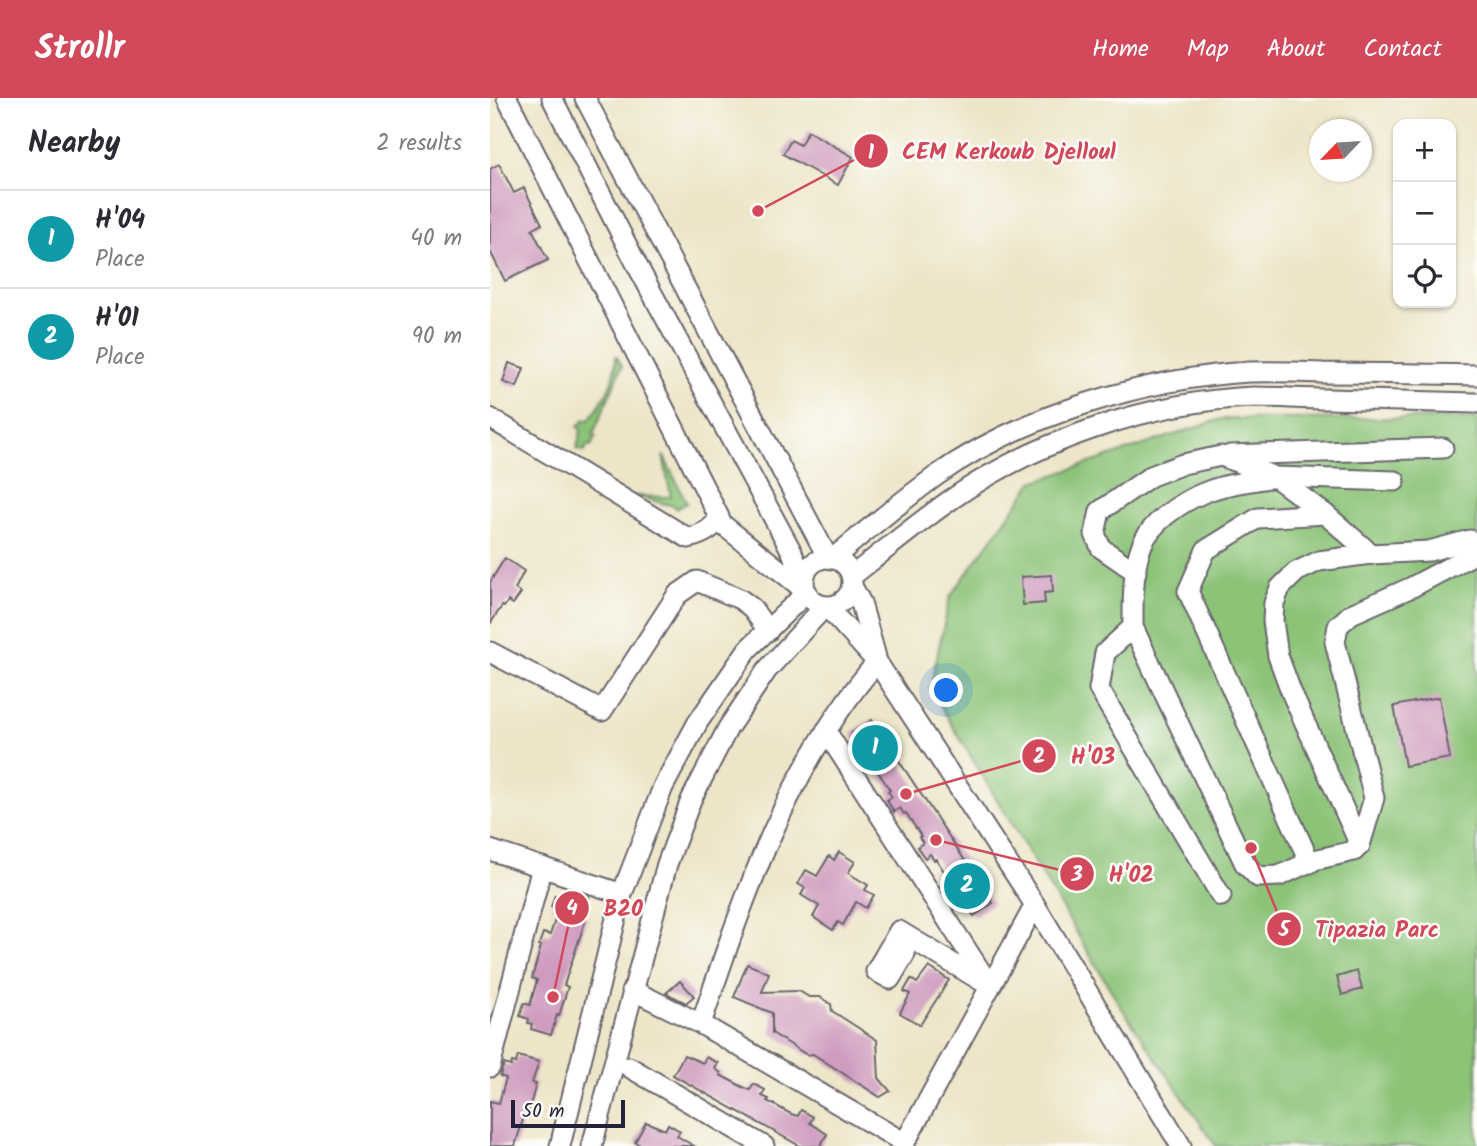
<!DOCTYPE html>
<meta charset="utf-8">
<style>
:root{--surface:#fff;--page:#f7f7f7;--text:#2b2b33;--muted:#7c7c81;--line:#e1e1e2;--accent:#d1495b}
body{margin:0;font-family:Kalam,sans-serif;background:var(--page);color:var(--text)}
.controls{position:absolute;right:21px;top:21px;display:grid;overflow:hidden;border-radius:14px;box-shadow:0 2px 5px #0004}
.controls button{width:63px;height:63px;display:grid;place-items:center;padding:0;border:0;border-bottom:2px solid var(--line);background:var(--surface);color:var(--text);font:35px sans-serif}
.compass{position:absolute;left:819px;top:21px;width:63px;height:63px;border-radius:50%;background:var(--surface);box-shadow:0 2px 5px #0004;rotate:245deg}
.scale{position:absolute;left:21px;bottom:18px;width:114px;box-sizing:border-box;padding-left:7px;border:4px solid #22223b;border-top:0;font-size:19px;line-height:24px;white-space:nowrap;color:#22223b;-webkit-text-stroke:5px #fdfcf7;paint-order:stroke}
.you{position:absolute;left:457px;top:593px;width:24px;height:24px;margin:-18px;border:5px solid #fff;border-radius:50%;background:#1a73e8;box-shadow:0 0 0 10px #1a73e833}
.badge{display:grid;place-items:center;width:46px;height:46px;border-radius:50%;background:var(--accent);color:#fff;font-size:23px;font-weight:700}
.pin{position:absolute;translate:-50% -50%;border:4px solid #fff;box-shadow:0 2px 7px #0006}
.list{margin:0;padding:0;list-style:none}
h2{display:flex;justify-content:space-between;align-items:center;height:91px;margin:0;padding:0 28px;font-size:30px}
h2 small{font-size:23px;font-weight:400;color:var(--muted)}
.list li{display:grid;grid-template-columns:46px 1fr auto;gap:21px;align-items:center;box-sizing:border-box;height:98px;padding:0 28px;border-top:2px solid var(--line)}
.list b{display:block;font-size:26px;white-space:nowrap}
.list p{margin:0;font-size:23px;white-space:nowrap;color:var(--muted)}
.list em{font-size:23px;font-style:normal;color:var(--muted)}
.icon{flex:none;width:38px;height:38px;fill:none;stroke:currentColor;stroke-width:2;stroke-linecap:round;stroke-linejoin:round}
.map{position:relative;flex:none;width:987px;height:1048px;overflow:hidden}
header{display:flex;align-items:center;gap:42px;box-sizing:border-box;height:98px;padding:0 35px;background:var(--accent);color:#fff}
header strong{font-size:33px}
nav{display:flex;gap:38px;margin-inline-start:auto;font-size:24px}
main{display:flex}
aside{flex:1;background:var(--surface)}
.map>svg:first-child{display:block}
.green{fill:#8bc377;stroke:#567259;stroke-width:2}
.building{fill:#cf9bbf}
.lines{fill:none;stroke-linecap:round;stroke-linejoin:round}
.minor-casing{stroke:#69666c;stroke-width:23}
.minor{stroke:#fff;stroke-width:19}
.leader{fill:none;stroke:#d1495b;stroke-width:2.5}
.callout-dot{fill:#d1495b;stroke:#fdfcf7;stroke-width:2.5}
.mark-label{font-size:21px;text-anchor:middle;font-weight:bold;fill:#fff}
.callout-label{font-size:23px;text-anchor:middle;font-weight:bold;fill:#d1495b;stroke:#fdfcf7;stroke-width:5;stroke-linejoin:round;paint-order:stroke}
</style>
<header>
<strong>Strollr</strong>
<nav><a>Home</a><a>Map</a><a>About</a><a>Contact</a></nav>
</header>
<main>
<aside>
<h2>Nearby<small>2 results</small></h2>
<ul class="list">
<li><span class="badge" style="background:#0f9aa8">1</span><div><b>H'04</b><p>Place</p></div><em>40 m</em></li>
<li><span class="badge" style="background:#0f9aa8">2</span><div><b>H'01</b><p>Place</p></div><em>90 m</em></li>
</ul>
</aside>
<div class="map">
<svg width="987" height="1048" viewBox="0 0 987 1048">
<rect width="100%" height="100%" fill="#fdfcf7"/>
<filter id="ink" filterUnits="userSpaceOnUse"><feTurbulence type="fractalNoise" baseFrequency=".0143" numOctaves="2"/><feDisplacementMap in="SourceGraphic" scale="14" xChannelSelector="R" yChannelSelector="G"/><feConvolveMatrix kernelMatrix="1 2 1 2 8 2 1 2 1" color-interpolation-filters="sRGB"/></filter>
<filter id="wash" filterUnits="userSpaceOnUse"><feTurbulence type="fractalNoise" baseFrequency=".00686" numOctaves="4" result="noise"/><feDisplacementMap in="SourceGraphic" scale="28" xChannelSelector="R" yChannelSelector="G"/><feGaussianBlur stdDeviation="1.57" result="paint"/><feColorMatrix in="noise" values="0 0 0 0 0 0 0 0 0 0 0 0 0 0 0 0 0 1.4 0 .05"/><feComposite in="paint" operator="in"/></filter>
<g filter="url(#wash)">
<rect width="100%" height="100%" fill="#ede5c8"/>
<g class="green">
<path d="M 126,257 L 132,268 L 103,336 L 106,338 L 101,348 L 97,347 L 95,353 L 87,351 L 91,332 L 88,329 L 95,321 L 98,323 C 114,303 126,283 126,257 Z"/>
<path d="M 987,320 L 987,1048 L 726,1048 L 631,909 L 440,590 L 460,499 L 543,384 L 731,321 Z"/>
<path d="M 173,357 L 197,405 L 186,411 L 184,408 L 144,398 L 181,399 Z"/>
</g>
<g id="blocks">
<g class="building">
<path d="M 318,33 L 363,59 L 348,87 L 293,56 L 301,42 L 310,47 Z"/>
<path d="M 9,66 L 24,95 L 34,90 L 52,126 L 42,131 L 58,162 L 15,183 L 0,153 L 0,71 Z"/>
<path d="M 19,265 L 34,270 L 27,289 L 13,284 Z"/>
<path d="M 15,460 L 34,473 L 25,491 L 31,495 L 23,506 L 18,503 L 14,509 L 12,508 L 0,526 L 0,484 Z"/>
<path d="M 562,477 L 563,494 L 554,495 L 555,505 L 533,507 L 531,479 Z"/>
<path d="M 949,599 L 960,660 L 915,668 L 904,608 Z"/>
<path d="M 382,622 L 503,805 L 484,818 L 471,802 L 465,806 L 458,795 L 463,791 L 459,785 L 461,784 L 446,761 L 444,762 L 440,756 L 435,760 L 427,749 L 433,745 L 429,739 L 431,738 L 416,715 L 414,716 L 410,710 L 404,714 L 397,702 L 402,699 L 398,693 L 400,692 L 385,669 L 384,670 L 380,664 L 374,668 L 366,657 L 372,653 L 362,635 Z"/>
<path d="M 349,754 L 365,764 L 358,775 L 378,787 L 375,792 L 384,797 L 376,810 L 366,804 L 353,827 L 348,824 L 343,832 L 323,819 L 329,808 L 311,797 L 315,790 L 308,786 L 316,772 L 327,778 L 339,758 L 344,762 Z"/>
<path d="M 79,791 L 99,798 L 93,817 L 97,818 L 74,887 L 78,889 L 69,918 L 67,917 L 61,937 L 41,931 L 42,926 L 38,925 L 39,921 L 30,918 L 34,905 L 40,907 L 47,882 L 42,880 L 51,848 L 49,847 L 53,835 L 60,837 L 68,812 L 61,809 L 65,797 L 72,799 L 73,795 L 77,797 Z"/>
<path d="M 257,866 L 279,875 L 272,894 L 309,893 L 319,899 L 330,899 L 341,906 L 342,913 L 387,942 L 389,980 L 400,993 L 390,999 L 323,956 L 317,957 L 282,935 L 282,915 L 244,899 Z"/>
<path d="M 439,869 L 459,882 L 430,927 L 410,915 L 420,896 L 414,893 L 421,881 L 427,885 Z"/>
<path d="M 867,873 L 872,891 L 852,897 L 847,879 Z"/>
<path d="M 190,883 L 204,898 L 196,905 L 176,895 Z"/>
<path d="M 194,957 L 213,965 L 216,959 L 228,965 L 225,971 L 231,975 L 230,977 L 253,989 L 260,992 L 264,986 L 275,992 L 272,998 L 279,1001 L 277,1003 L 301,1016 L 308,1018 L 311,1012 L 323,1019 L 320,1025 L 337,1036 L 330,1048 L 310,1048 L 183,977 Z"/>
<path d="M 28,958 L 49,964 L 42,985 L 46,986 L 38,1015 L 35,1015 L 25,1048 L 0,1048 L 0,1003 L 9,1005 L 16,980 L 10,978 L 14,966 L 21,968 L 22,964 L 26,965 Z"/>
<path d="M 156,1024 L 175,1032 L 178,1026 L 190,1033 L 187,1038 L 204,1048 L 152,1048 L 145,1044 Z"/>
</g>
</g>
</g>
<g filter="url(#ink)">
<use href="#blocks" fill-opacity="0" stroke="#69666c" stroke-width="2"/>
<g class="lines">
<g class="minor-casing">
<g id="minor">
<path d="M 62,0 L 149,171 L 302,454 L 314,487"/>
<path d="M 95,0 L 338,460"/>
<path d="M 0,320 L 198,440 C 211,437 224,431 229,419 L 17,0"/>
<path d="M 740,357 L 953,350"/>
<path d="M 881,456 L 835,416 L 785,379 C 764,383 741,385 721,392 C 698,400 669,418 656,439 C 642,461 643,504 643,529 L 755,766 L 768,779 L 789,778 L 824,762 L 864,753 L 870,747 L 884,700 L 845,544 L 848,528 L 861,516 L 922,489 L 986,455"/>
<circle cx="338" cy="484" r="24"/>
<path d="M 342,461 C 376,433 410,404 446,378 C 530,318 656,280 759,274 C 784,273 809,274 833,275 C 885,275 936,276 987,277"/>
<path d="M 646,474 L 611,450 L 605,436 L 610,413 L 661,378 L 693,366 L 731,358 L 785,379 L 905,383"/>
<path d="M 362,478 C 394,453 425,427 459,403 C 542,344 661,303 763,299 C 788,299 813,301 838,301 C 887,302 937,304 987,305"/>
<path d="M 362,488 L 371,505 L 386,559"/>
<path d="M 337,509 L 387,564 L 545,807 L 691,1048"/>
<path d="M 643,529 L 615,555 L 609,591 L 731,798"/>
<path d="M 0,554 L 112,613 L 187,497 L 207,483 L 250,501 L 262,510 L 278,533"/>
<path d="M 336,633 L 500,888 L 409,833 L 386,873 L 400,881 L 415,856 L 401,848"/>
<path d="M 870,747 L 802,596 L 788,558 L 783,523 L 784,505 L 790,490 L 806,474 L 829,463 L 881,456 L 939,453 L 980,442"/>
<path d="M 0,752 L 132,796"/>
<path d="M 820,765 L 698,493 L 716,452 L 768,420 L 835,416"/>
<path d="M 142,892 L 211,926 L 415,1045"/>
<path d="M 211,926 C 254,799 298,667 387,564"/>
<path d="M 0,969 L 52,769"/>
<path d="M 139,969 L 274,1048"/>
<path d="M 70,1048 L 132,796 L 173,689 L 208,624 L 258,551 L 317,494 L 228,423"/>
<path d="M 102,1048 L 177,766 L 201,702 L 238,630 L 277,572 L 335,508"/>
<path d="M 413,1048 L 545,807"/>
</g>
</g>
<use href="#minor" class="minor"/>
</g>
</g>
<path class="leader" d="M268 113L381 53M416 696L549 658M446 742L587 776M63 899L82 810M761 750L794 831"/>
<g class="callout-dot">
<circle cx="268" cy="113" r="7"/>
<circle cx="416" cy="696" r="7"/>
<circle cx="446" cy="742" r="7"/>
<circle cx="63" cy="899" r="7"/>
<circle cx="761" cy="750" r="7"/>
<circle cx="381" cy="53" r="18"/>
<circle cx="549" cy="658" r="18"/>
<circle cx="587" cy="776" r="18"/>
<circle cx="82" cy="810" r="18"/>
<circle cx="794" cy="831" r="18"/>
</g>
<g class="mark-label">
<text x="381" y="61">1</text>
<text x="549" y="665">2</text>
<text x="587" y="783">3</text>
<text x="82" y="817">4</text>
<text x="794" y="838">5</text>
</g>
<g class="callout-label">
<text x="519" y="61">CEM Kerkoub Djelloul</text>
<text x="603" y="666">H'03</text>
<text x="641" y="784">H'02</text>
<text x="133" y="818">B20</text>
<text x="887" y="839">Tipazia Parc</text>
</g>
</svg>
<div class="controls">
<button>+</button>
<button>−</button>
<button><svg class="icon" aria-label="locate" viewBox="0 0 24 24"><circle cx="12" cy="12" r="6"/><path d="M12 2v4M12 18v4M2 12h4M18 12h4"/></svg></button>
</div>
<svg class="compass" viewBox="-18 -18 36 36"><path d="M0-13l5 13h-10z" fill="#e53935"/><path d="M0 13l5-13h-10z" fill="#7c7c81"/></svg>
<div class="scale">50 m</div>
<div class="you"></div>
<div class="pin badge" style="left:385px;top:650px;background:#0f9aa8">1</div>
<div class="pin badge" style="left:477px;top:788px;background:#0f9aa8">2</div>
</div>
</main>
